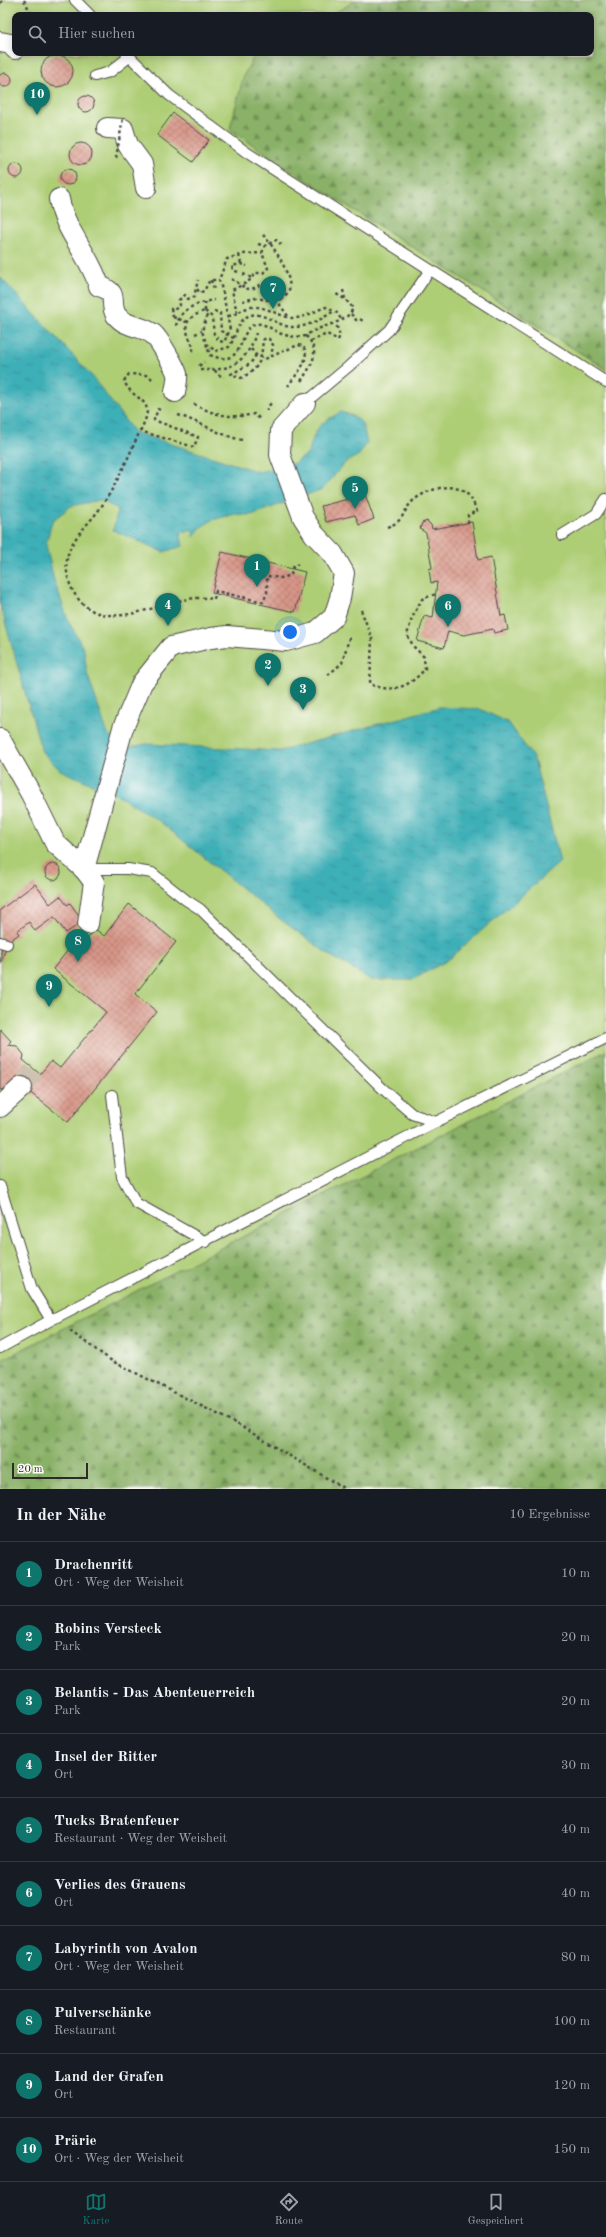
<!DOCTYPE html>
<html lang="de">
<meta charset="utf-8">
<style>
:root{--surface:#171b24;--page:#242831;--text:#f1f3f6;--muted:#9ea1a6;--line:#363941;--accent:#0f766e}
body{margin:0;font-family:"Old Standard TT",serif;background:var(--page);color:var(--text)}
.scale{position:absolute;left:12px;bottom:10px;width:76px;box-sizing:border-box;padding-left:4px;border:2px solid #2b2b2b;border-top:0;font-size:11px;line-height:14px;white-space:nowrap;color:#2b2b2b;-webkit-text-stroke:3px #fdfcf7;paint-order:stroke}
.you{position:absolute;left:290px;top:632px;width:14px;height:14px;margin:-10px;border:3px solid #fff;border-radius:50%;background:#1a73e8;box-shadow:0 0 0 6px #1a73e833}
.badge{display:grid;place-items:center;width:26px;height:26px;border-radius:50%;background:var(--accent);color:#fff;font-size:13px;font-weight:700}
.pin{position:absolute;translate:-50% -33px;filter:drop-shadow(0 1px 2px #0008)}
.pin::after{content:'';position:absolute;top:21px;width:14px;height:12px;background:inherit;clip-path:polygon(0 0,100% 0,50% 100%)}
.list{margin:0;padding:0;list-style:none}
h2{display:flex;justify-content:space-between;align-items:center;height:52px;margin:0;padding:0 16px;font-size:17px}
h2 small{font-size:13px;font-weight:400;color:var(--muted)}
.list li{display:grid;grid-template-columns:26px 1fr auto;gap:12px;align-items:center;box-sizing:border-box;height:64px;padding:0 16px;border-top:1px solid var(--line)}
.list b{display:block;font-size:15px;white-space:nowrap}
.list p{margin:0;font-size:13px;white-space:nowrap;color:var(--muted)}
.list em{font-size:13px;font-style:normal;color:var(--muted)}
.icon{flex:none;width:22px;height:22px;fill:none;stroke:currentColor;stroke-width:2;stroke-linecap:round;stroke-linejoin:round}
.map{position:relative;flex:none;width:606px;height:1489px;overflow:hidden}
.search{position:absolute;background:var(--surface);box-shadow:0 2px 10px #0003;left:12px;right:12px;top:12px;height:44px;display:flex;align-items:center;gap:10px;box-sizing:border-box;padding:0 14px;border-radius:8px;color:var(--muted);font-size:15px}
.sheet{height:692px;background:var(--surface)}
nav{display:flex;justify-content:space-around;align-items:center;box-sizing:border-box;height:56px;border-top:1px solid var(--line);background:var(--surface);font-size:11px;color:var(--muted)}
nav a{display:grid;justify-items:center;gap:2px}
nav .on{color:var(--accent)}
.map>svg:first-child{display:block}
.green{fill:#aece76;stroke:#6c7c50}
.forest{fill:url(#forest-firs);stroke:#5a6e49}
.water{fill:url(#water-ripples);stroke:#346d71}
.building{fill:url(#building-cross-hatch)}
.lines{fill:none;stroke-linecap:round;stroke-linejoin:round}
.street-tunnel{stroke:#cec3b3;stroke-width:20;stroke-dasharray:20 10;stroke-linecap:butt}
.lane-casing{stroke:#4a4844;stroke-width:12}
.street-casing{stroke:#4a4844;stroke-width:22}
.path{stroke:#4a4844;stroke-width:2.5;stroke-dasharray:3 3;stroke-linecap:butt}
.lane{stroke:#fff;stroke-width:10}
.street{stroke:#fff;stroke-width:20}
.path-bridge{stroke:#4a4844;stroke-width:2.5;stroke-dasharray:3 3;stroke-linecap:butt}
</style>
<div class="map">
<svg width="606" height="1489" viewBox="0 0 606 1489">
<defs>
<pattern id="forest-firs" width="22" height="20" patternUnits="userSpaceOnUse"><rect width="22" height="20" fill="#8ab167"/><path d="M5 1l3.5 6h-7zM16 11l3.5 6h-7z" fill="#719055"/></pattern>
<pattern id="water-ripples" width="26" height="14" patternUnits="userSpaceOnUse"><rect width="26" height="14" fill="#3eafb7"/><path d="M2 4q2-2 4 0t4 0M15 11q2-2 4 0t4 0" fill="none" stroke="#348f95"/></pattern>
<pattern id="building-cross-hatch" width="8" height="8" patternUnits="userSpaceOnUse"><rect width="8" height="8" fill="#d89688"/><path d="M0 0l8 8M0 8l8-8" fill="none" stroke="#af7b6f"/></pattern>
</defs>
<rect width="100%" height="100%" fill="#fdfcf7"/>
<filter id="ink" filterUnits="userSpaceOnUse"><feTurbulence type="fractalNoise" baseFrequency=".025" numOctaves="2"/><feDisplacementMap in="SourceGraphic" scale="8" xChannelSelector="R" yChannelSelector="G"/><feConvolveMatrix kernelMatrix="1 2 1 2 8 2 1 2 1" color-interpolation-filters="sRGB"/></filter>
<filter id="wash" filterUnits="userSpaceOnUse"><feTurbulence type="fractalNoise" baseFrequency=".012" numOctaves="4" result="noise"/><feDisplacementMap in="SourceGraphic" scale="16" xChannelSelector="R" yChannelSelector="G"/><feGaussianBlur stdDeviation="0.9" result="paint"/><feColorMatrix in="noise" values="0 0 0 0 0 0 0 0 0 0 0 0 0 0 0 0 0 1.4 0 .05"/><feComposite in="paint" operator="in"/></filter>
<g filter="url(#wash)">
<rect width="100%" height="100%" fill="#f7e9d5"/>
<path class="green" d="M 0,0 L 357,0 L 331,15 L 15,15 L 15,53 L 256,53 L 244,75 L 230,129 L 284,166 L 606,369 L 606,1051 L 0,1361 Z"/>
<g class="forest">
<path d="M 357,0 L 606,0 L 606,369 L 284,166 L 230,129 L 244,75 L 256,53 L 591,53 L 591,15 L 331,15 Z"/>
<path d="M 606,1051 L 606,1489 L 0,1489 L 0,1361 Z"/>
</g>
<path class="water" d="M 0,277 L 91,375 L 134,432 L 259,472 L 294,463 L 308,454 C 316,428 316,425 341,412 C 363,418 362,422 367,443 L 359,455 L 346,462 L 323,489 L 251,515 L 235,514 L 212,520 L 200,528 L 194,537 L 192,529 L 180,533 L 183,546 L 163,552 L 113,530 L 118,509 L 100,500 L 71,506 L 52,521 L 46,545 L 54,580 L 68,620 L 84,650 L 87,673 L 108,735 L 129,747 L 146,744 L 280,751 L 440,707 L 480,709 L 509,723 L 534,759 L 560,862 L 448,960 L 412,980 L 371,980 L 328,954 L 280,919 L 159,821 L 117,795 L 60,770 L 42,752 L 0,604 Z"/>
<g id="blocks">
<g class="building">
<circle cx="57" cy="71" r="16"/>
<circle cx="5" cy="80" r="7"/>
<circle cx="86" cy="104" r="8"/>
<path d="M 173,113 L 209,140 L 193,162 L 157,135 Z"/>
<circle cx="81" cy="154" r="11"/>
<circle cx="16" cy="171" r="7"/>
<circle cx="68" cy="177" r="8"/>
<path d="M 363,489 L 374,519 L 359,525 L 355,515 L 326,522 L 321,506 L 348,499 L 346,495 Z"/>
<path d="M 427,521 L 431,525 L 432,529 L 472,522 L 478,560 L 491,557 L 501,616 L 505,615 L 508,630 L 494,633 L 493,629 L 464,635 L 448,631 L 444,648 L 417,641 L 424,616 L 433,618 L 437,582 L 431,583 L 429,569 L 432,568 L 426,533 L 420,529 L 422,523 Z"/>
<path d="M 222,552 L 305,572 L 295,612 L 212,593 Z"/>
<circle cx="53" cy="872" r="8"/>
<path d="M 35,884 L 50,904 L 60,896 L 67,905 L 70,903 L 83,921 L 66,933 L 54,917 L 35,931 L 29,922 L 17,931 L 19,934 L 8,942 L 0,965 L 2,937 L 0,936 L 0,910 Z"/>
<path d="M 129,904 L 176,942 L 135,994 L 157,1012 L 68,1122 L 15,1081 L 6,1089 L 0,1090 L 0,1029 L 11,1041 L 7,1045 L 17,1046 L 24,1055 L 23,1060 L 40,1074 L 51,1061 L 60,1068 L 106,1012 L 53,969 L 72,945 L 79,950 L 95,929 L 104,936 Z"/>
</g>
</g>
</g>
<g filter="url(#ink)">
<use href="#blocks" fill-opacity="0" stroke="#4a4844" stroke-width="1"/>
<g class="lines">
<path class="street-tunnel" d="M 22,1087 L 35,1069"/>
<g class="lane-casing">
<g id="lane">
<path d="M 75,0 L 90,15"/>
<path d="M 126,53 L 169,95 L 246,152 L 606,382"/>
<path d="M 95,76 L 110,72 L 129,57"/>
<path d="M 305,403 L 348,367 L 389,330 L 430,270"/>
<path d="M 562,535 L 596,514 L 606,499"/>
<path d="M 84,869 L 128,869 L 152,873 L 186,900 L 200,909 L 382,1088 L 412,1114 L 436,1122"/>
<path d="M 0,942 L 7,944"/>
<path d="M 112,1095 L 122,1177 L 136,1203 L 206,1242"/>
<path d="M 0,1186 L 32,1289 L 51,1320"/>
<path d="M 0,1348 L 51,1320 L 436,1122 L 606,1038"/>
</g>
</g>
<g class="street-casing">
<g id="street">
<path d="M 0,42 L 11,44 L 15,49"/>
<path d="M 107,128 L 123,129 L 128,145 L 142,164 L 146,188"/>
<path d="M 59,199 C 65,232 90,255 99,286 C 121,293 108,302 116,315 C 126,328 141,325 153,334 C 159,339 175,367 177,374 C 178,379 176,386 175,392"/>
<path d="M 0,739 L 31,794 L 55,843 L 84,869 L 123,728 L 142,683 L 171,647 L 211,638 L 227,636 L 286,641 L 315,633 L 334,617 L 340,598 L 344,573 L 333,554 L 314,534 L 303,517 L 280,455 L 281,430 L 305,403"/>
<path d="M 84,869 L 94,882 L 88,924"/>
<path d="M 0,1107 L 22,1087"/>
</g>
</g>
<g class="path">
<path d="M 24,0 L 32,15"/>
<path d="M 0,3 L 4,0"/>
<path d="M 263,235 C 273,245 293,276 289,290 C 288,294 284,296 280,299"/>
<path d="M 258,244 L 265,246"/>
<path d="M 239,255 L 241,264"/>
<path d="M 238,272 L 233,270 L 232,266 L 241,264 L 247,266"/>
<path d="M 243,274 L 252,278"/>
<path d="M 231,279 C 245,285 245,295 261,284 L 277,287 L 275,294 L 269,300 L 255,298 L 242,301"/>
<path d="M 211,280 L 214,289"/>
<path d="M 197,289 L 200,293 L 205,290 L 207,284 L 211,280 L 219,280"/>
<path d="M 343,290 L 345,299"/>
<path d="M 263,291 L 275,294 L 280,299 L 280,305 L 288,316"/>
<path d="M 205,311 L 212,317 L 214,334 L 219,341 L 224,342 L 230,330 L 223,293 L 219,280 L 227,259 L 243,254 L 262,253"/>
<path d="M 205,311 L 205,302"/>
<path d="M 214,311 L 220,313 L 221,331 L 235,339"/>
<path d="M 237,313 L 232,290 L 248,282 L 256,273 L 263,273 L 268,268 L 262,253 L 265,246 L 276,240 L 283,246"/>
<path d="M 351,314 L 356,320 L 360,319 L 363,321"/>
<path d="M 207,315 L 202,331 L 210,355 C 245,370 239,330 253,325 C 265,320 274,333 285,335 C 292,337 299,337 306,336 C 319,324 347,325 353,308 L 345,299 L 336,294"/>
<path d="M 228,316 C 237,315 243,308 251,307 C 267,305 281,319 296,318 C 307,317 316,310 326,307 L 337,313 L 341,319"/>
<path d="M 173,317 L 171,309 L 174,310 L 180,305 L 179,300 L 185,295 L 188,299 L 194,297 L 198,280"/>
<path d="M 173,317 L 187,322"/>
<path d="M 176,326 C 180,308 198,303 214,300"/>
<path d="M 195,334 L 202,331"/>
<path d="M 311,341 L 327,334 L 338,340 L 340,336 L 336,324"/>
<path d="M 206,344 L 216,351 L 229,347 C 235,339 237,324 245,318 C 258,307 277,326 291,327 C 306,328 322,319 334,311"/>
<path d="M 251,349 L 256,355 L 265,359 L 298,345 L 303,346 C 312,360 296,374 288,386"/>
<path d="M 192,351 L 194,348 C 184,328 181,320 204,311"/>
<path d="M 256,355 L 250,364 L 231,374 L 241,378 C 261,368 261,360 263,340 L 266,338 L 269,339 L 273,345 L 271,357"/>
<path d="M 199,366 L 204,362"/>
<path d="M 200,370 C 230,371 247,363 256,333"/>
<path d="M 215,370 L 217,374 L 224,377"/>
<path d="M 301,381 C 311,366 322,352 306,336"/>
<path d="M 194,404 C 213,415 232,419 254,414 L 260,419"/>
<path d="M 160,410 L 158,409 L 154,420 L 198,437 L 194,447 L 140,431 C 129,455 118,482 103,504 C 93,520 76,533 69,551 C 60,577 77,612 107,615 C 143,619 179,592 214,599 L 216,591 L 263,602 L 267,593 L 267,576 L 281,578 L 291,575 L 293,567 L 298,564"/>
<path d="M 267,411 L 267,408 L 272,402"/>
<path d="M 178,415 C 200,422 219,435 242,440"/>
<path d="M 140,431 C 159,396 134,404 124,381 L 129,374 L 146,375 L 154,380"/>
<path d="M 387,527 C 406,521 402,510 414,500 C 429,488 456,480 470,497 C 473,501 475,507 477,511 L 468,515 L 468,523"/>
<path d="M 361,610 L 372,638 L 370,684 C 393,694 409,687 425,669 L 424,657 L 414,647 L 407,635 L 412,618 L 422,599 L 436,594"/>
<path d="M 328,675 L 342,663 L 350,635"/>
<path d="M 70,1331 L 112,1361 L 237,1424 L 345,1489"/>
</g>
<use href="#lane" class="lane"/>
<use href="#street" class="street"/>
<path class="path-bridge" d="M 116,158 L 123,118"/>
</g>
</g>
</svg>
<div class="scale">20 m</div>
<div class="you"></div>
<div class="pin badge" style="left:257px;top:587px">1</div>
<div class="pin badge" style="left:268px;top:686px">2</div>
<div class="pin badge" style="left:303px;top:710px">3</div>
<div class="pin badge" style="left:168px;top:626px">4</div>
<div class="pin badge" style="left:355px;top:509px">5</div>
<div class="pin badge" style="left:448px;top:627px">6</div>
<div class="pin badge" style="left:273px;top:309px">7</div>
<div class="pin badge" style="left:78px;top:962px">8</div>
<div class="pin badge" style="left:49px;top:1007px">9</div>
<div class="pin badge" style="left:37px;top:115px">10</div>
<div class="search"><svg class="icon" aria-label="search" viewBox="0 0 24 24"><circle cx="10" cy="10" r="6"/><path d="M15 15l6 6"/></svg>Hier suchen</div>
</div>
<section class="sheet">
<h2>In der Nähe<small>10 Ergebnisse</small></h2>
<ul class="list">
<li><span class="badge">1</span><div><b>Drachenritt</b><p>Ort · Weg der Weisheit</p></div><em>10 m</em></li>
<li><span class="badge">2</span><div><b>Robins Versteck</b><p>Park</p></div><em>20 m</em></li>
<li><span class="badge">3</span><div><b>Belantis - Das Abenteuerreich</b><p>Park</p></div><em>20 m</em></li>
<li><span class="badge">4</span><div><b>Insel der Ritter</b><p>Ort</p></div><em>30 m</em></li>
<li><span class="badge">5</span><div><b>Tucks Bratenfeuer</b><p>Restaurant · Weg der Weisheit</p></div><em>40 m</em></li>
<li><span class="badge">6</span><div><b>Verlies des Grauens</b><p>Ort</p></div><em>40 m</em></li>
<li><span class="badge">7</span><div><b>Labyrinth von Avalon</b><p>Ort · Weg der Weisheit</p></div><em>80 m</em></li>
<li><span class="badge">8</span><div><b>Pulverschänke</b><p>Restaurant</p></div><em>100 m</em></li>
<li><span class="badge">9</span><div><b>Land der Grafen</b><p>Ort</p></div><em>120 m</em></li>
<li><span class="badge">10</span><div><b>Prärie</b><p>Ort · Weg der Weisheit</p></div><em>150 m</em></li>
</ul>
</section>
<nav>
<a class="on"><svg class="icon" aria-label="map" viewBox="0 0 24 24"><path d="M3 6l6-2 6 2 6-2v14l-6 2-6-2-6 2zM9 4v14M15 6v14"/></svg>Karte</a>
<a><svg class="icon" aria-label="directions" viewBox="0 0 24 24"><path d="M12 3l9 9-9 9-9-9zM9 14v-3h6M13 9l2 2-2 2"/></svg>Route</a>
<a><svg class="icon" aria-label="saved" viewBox="0 0 24 24"><path d="M7 4h10v16l-5-4-5 4z"/></svg>Gespeichert</a>
</nav>
